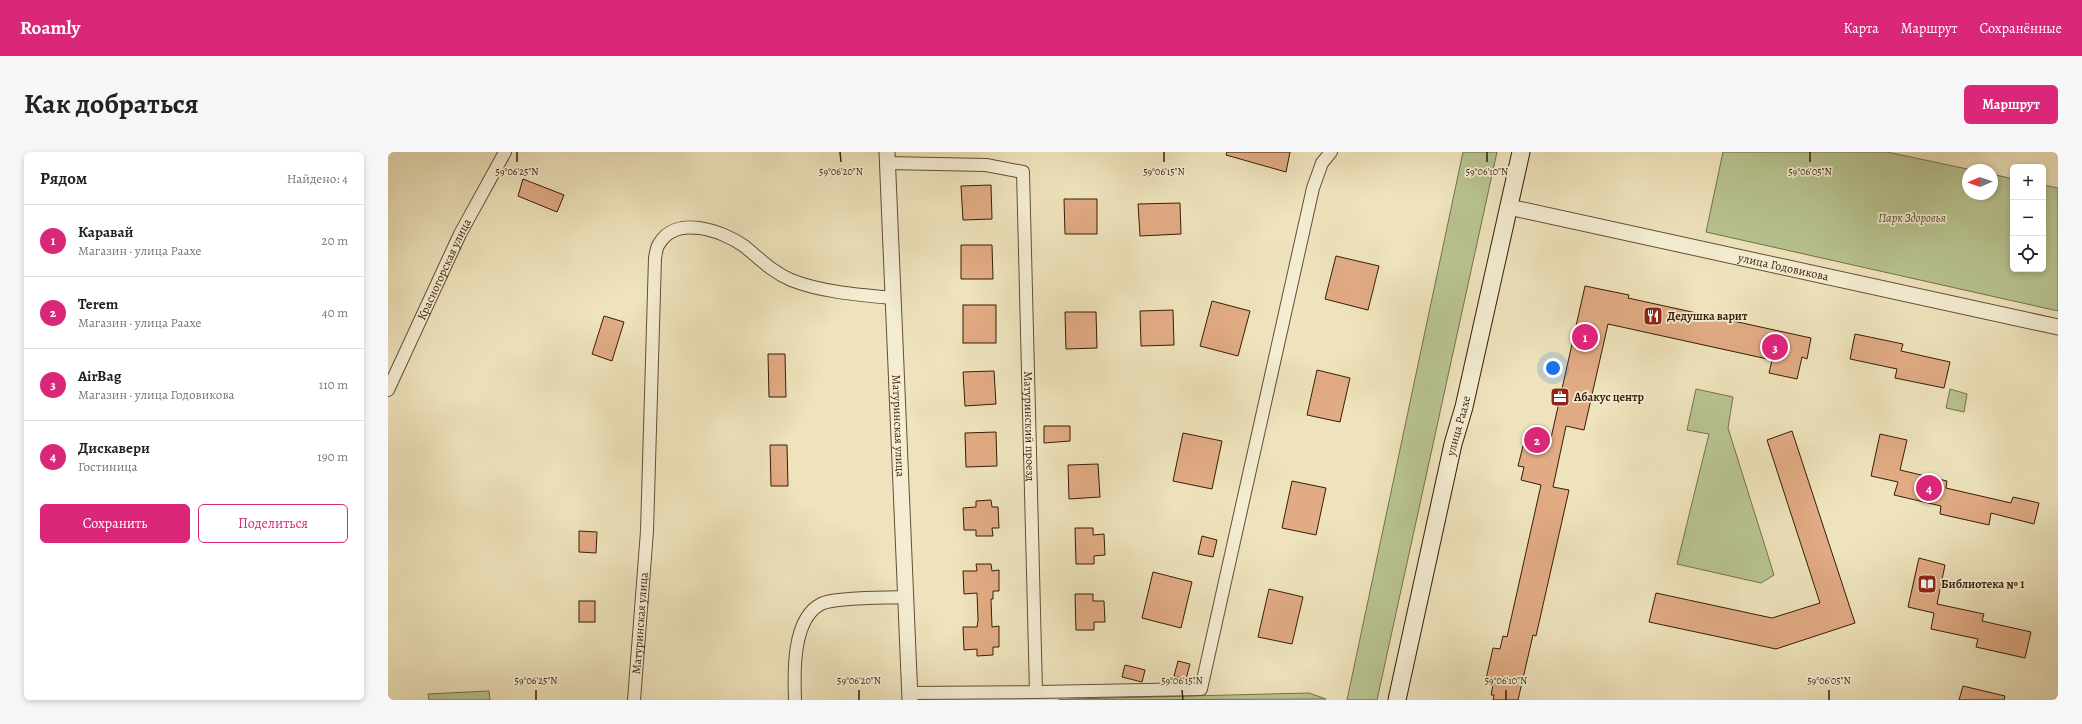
<!DOCTYPE html>
<html lang="ru">
<meta charset="utf-8">
<style>
:root{--surface:#fff;--page:#f6f6f6;--text:#222;--muted:#767676;--line:#e0e0e0;--accent:#db2777}
body{margin:0;font-family:Alegreya,serif;background:var(--page);color:var(--text)}
.controls{position:absolute;right:12px;top:12px;display:grid;overflow:hidden;border-radius:6px;box-shadow:0 2px 6px #0003}
.controls button{width:36px;height:36px;display:grid;place-items:center;padding:0;border:0;border-bottom:1px solid var(--line);background:var(--surface);color:var(--text);font:20px sans-serif}
.compass{position:absolute;left:1574px;top:12px;width:36px;height:36px;border-radius:50%;background:var(--surface);box-shadow:0 2px 6px #0003;rotate:268deg}
.you{position:absolute;left:1165px;top:216px;width:14px;height:14px;margin:-10px;border:3px solid #fff;border-radius:50%;background:#1a73e8;box-shadow:0 0 0 6px #1a73e833}
.badge{display:grid;place-items:center;width:26px;height:26px;border-radius:50%;background:var(--accent);color:#fff;font-size:13px;font-weight:700}
.pin{position:absolute;translate:-50% -50%;border:2px solid #fff;box-shadow:0 1px 4px #0006}
.list{margin:0;padding:0;list-style:none}
h2{display:flex;justify-content:space-between;align-items:center;height:52px;margin:0;padding:0 16px;font-size:17px}
h2 small{font-size:13px;font-weight:400;color:var(--muted)}
.list li{display:grid;grid-template-columns:26px 1fr auto;gap:12px;align-items:center;box-sizing:border-box;height:72px;padding:0 16px;border-top:1px solid var(--line)}
.list b{display:block;font-size:15px;white-space:nowrap}
.list p{margin:0;font-size:13px;white-space:nowrap;color:var(--muted)}
.list em{font-size:13px;font-style:normal;color:var(--muted)}
.actions{display:flex;gap:8px;padding:12px 16px}
.actions a{flex:1;padding:9px 0;border:1px solid var(--accent);border-radius:6px;text-align:center;font-size:14px;color:var(--accent)}
.actions .main{background:var(--accent);color:#fff}
.icon{flex:none;width:22px;height:22px;fill:none;stroke:currentColor;stroke-width:2;stroke-linecap:round;stroke-linejoin:round}
.map{position:relative;flex:none;width:1670px;height:548px;overflow:hidden;border-radius:6px}
header{display:flex;align-items:center;gap:24px;box-sizing:border-box;height:56px;padding:0 20px;background:var(--accent);color:#fff}
header strong{font-size:19px}
nav{display:flex;gap:22px;margin-inline-start:auto;font-size:14px}
.intro{display:flex;align-items:center;justify-content:space-between;box-sizing:border-box;height:96px;padding:0 24px}
h1{margin:0;font-size:28px}
.button{padding:10px 18px;border-radius:6px;background:var(--accent);color:#fff;font-size:14px;font-weight:700}
main{display:flex;gap:24px;padding:0 24px}
aside{flex:1;background:var(--surface);border-radius:6px;box-shadow:0 2px 6px #0003}
.map>svg:first-child{display:block}
.green{fill:#b8c491;stroke:#77704c}
.building{fill:#e1ab84;stroke:#361d07}
.lines{fill:none;stroke-linecap:round;stroke-linejoin:round}
.minor-casing{stroke:#644e34;stroke-width:14}
.tertiary-casing{stroke:#644e34;stroke-width:17}
.secondary-casing{stroke:#361d07;stroke-width:19}
.minor{stroke:#f4edd3;stroke-width:12}
.tertiary{stroke:#f4edd3;stroke-width:15}
.secondary{stroke:#f4edd3;stroke-width:17}
.ticks{fill:none;stroke:#361d07;stroke-width:1.5}
.labels{text-anchor:middle;stroke-width:3.5;stroke-linejoin:round;paint-order:stroke}
.park-label{font-size:12px;font-style:italic;fill:#5d4f30;stroke:#f4edd3}
.street-label{font-size:12px;fill:#361d07;stroke:#f4edd3}
.poi-label{font-size:12px;font-weight:bold;fill:#361d07;stroke:#f4edd3;text-anchor:start}
.ticks-label{font-size:10px;text-anchor:middle;fill:#361d07;stroke:#f4edd3;stroke-width:3.5;stroke-linejoin:round;paint-order:stroke}
</style>
<header>
<strong>Roamly</strong>
<nav><a>Карта</a><a>Маршрут</a><a>Сохранённые</a></nav>
</header>
<div class="intro"><h1>Как добраться</h1><a class="button">Маршрут</a></div>
<main>
<aside>
<h2>Рядом<small>Найдено: 4</small></h2>
<ul class="list">
<li><span class="badge">1</span><div><b>Каравай</b><p>Магазин · улица Раахе</p></div><em>20 m</em></li>
<li><span class="badge">2</span><div><b>Terem</b><p>Магазин · улица Раахе</p></div><em>40 m</em></li>
<li><span class="badge">3</span><div><b>AirBag</b><p>Магазин · улица Годовикова</p></div><em>110 m</em></li>
<li><span class="badge">4</span><div><b>Дискавери</b><p>Гостиница</p></div><em>190 m</em></li>
</ul>
<div class="actions"><a class="main">Сохранить</a><a>Поделиться</a></div>
</aside>
<div class="map">
<svg width="1670" height="548" viewBox="0 0 1670 548">
<rect width="100%" height="100%" fill="#eee3bc"/>
<filter id="stains"><feTurbulence type="fractalNoise" baseFrequency=".005" numOctaves="4"/><feColorMatrix values="0 0 0 0 .2 0 0 0 0 .09 0 0 0 0 .02 0 0 0 .5 -.17"/></filter>
<radialGradient id="worn" r=".72"><stop offset=".6" stop-color="#630" stop-opacity="0"/><stop offset="1" stop-color="#630" stop-opacity=".3"/></radialGradient>
<g class="green">
<path d="M 1075,0 L 1109,0 L 989,548 L 959,548 Z"/>
<path d="M 1335,0 L 1499,0 L 1584,18 L 1580,18 L 1580,42 L 1604,42 L 1604,22 L 1625,27 L 1625,117 L 1655,117 L 1655,33 L 1670,36 L 1670,159 L 1318,80 Z"/>
<path d="M 1308,237 L 1345,245 L 1340,276 L 1386,423 L 1373,431 L 1289,412 L 1321,282 L 1299,278 Z"/>
<path d="M 1562,237 L 1579,242 L 1576,260 L 1558,256 Z"/>
<path d="M 101,539 L 102,548 L 41,548 L 40,542 Z"/>
<path d="M 921,541 L 938,547 L 670,548 L 684,547 Z"/>
</g>
<g class="building">
<path d="M 839,0 L 902,0 L 898,20 L 838,3 Z"/>
<path d="M 135,27 L 176,43 L 169,60 L 130,44 Z"/>
<path d="M 603,33 L 604,67 L 575,68 L 573,34 Z"/>
<path d="M 676,47 L 709,47 L 709,82 L 677,82 Z"/>
<path d="M 792,51 L 793,82 L 752,84 L 750,52 Z"/>
<path d="M 573,93 L 604,93 L 605,127 L 573,127 Z"/>
<path d="M 948,104 L 991,114 L 980,158 L 937,147 Z"/>
<path d="M 1197,134 L 1241,143 L 1240,146 L 1423,186 L 1419,207 L 1414,205 L 1409,227 L 1381,221 L 1384,208 L 1220,172 L 1196,278 L 1178,274 L 1165,335 L 1181,338 L 1148,484 L 1145,483 L 1130,548 L 1105,548 L 1106,543 L 1103,543 L 1106,528 L 1098,527 L 1105,496 L 1112,497 L 1115,484 L 1119,485 L 1153,333 L 1133,328 L 1136,315 L 1130,314 L 1135,294 L 1140,295 L 1143,281 L 1163,286 Z"/>
<path d="M 824,149 L 862,159 L 850,204 L 812,194 Z"/>
<rect x="575" y="153" width="33" height="38"/>
<path d="M 785,158 L 786,193 L 753,194 L 752,159 Z"/>
<path d="M 677,160 L 708,160 L 709,196 L 678,197 Z"/>
<path d="M 216,164 L 236,170 L 224,209 L 204,202 Z"/>
<path d="M 1467,182 L 1515,192 L 1513,199 L 1562,210 L 1556,236 L 1507,226 L 1509,217 L 1462,207 Z"/>
<path d="M 380,202 L 397,202 L 398,245 L 381,245 Z"/>
<path d="M 929,218 L 962,226 L 952,270 L 919,263 Z"/>
<path d="M 606,219 L 608,252 L 577,254 L 575,220 Z"/>
<path d="M 656,274 L 682,274 L 682,289 L 656,291 Z"/>
<path d="M 1404,279 L 1467,471 L 1388,497 L 1261,470 L 1268,441 L 1384,466 L 1432,451 L 1379,288 Z"/>
<path d="M 608,280 L 609,314 L 578,315 L 577,281 Z"/>
<path d="M 795,281 L 834,289 L 824,337 L 785,329 Z"/>
<path d="M 1492,282 L 1519,288 L 1512,318 L 1559,329 L 1558,336 L 1623,351 L 1625,345 L 1651,351 L 1646,372 L 1603,361 L 1601,373 L 1552,362 L 1553,354 L 1506,343 L 1510,330 L 1483,324 Z"/>
<path d="M 382,293 L 399,293 L 400,334 L 383,334 Z"/>
<path d="M 710,312 L 712,345 L 681,347 L 680,313 Z"/>
<path d="M 904,329 L 938,336 L 928,383 L 894,376 Z"/>
<path d="M 603,348 L 604,355 L 610,355 L 611,376 L 604,376 L 605,384 L 588,384 L 588,378 L 576,378 L 575,356 L 588,355 L 588,349 Z"/>
<path d="M 687,376 L 705,376 L 705,383 L 716,382 L 717,403 L 706,404 L 706,412 L 688,412 Z"/>
<path d="M 191,379 L 209,380 L 208,401 L 191,400 Z"/>
<path d="M 814,384 L 829,388 L 825,405 L 810,402 Z"/>
<path d="M 1531,406 L 1557,413 L 1549,452 L 1596,462 L 1594,469 L 1643,480 L 1637,506 L 1588,495 L 1590,487 L 1543,477 L 1546,461 L 1520,455 Z"/>
<path d="M 588,412 L 603,412 L 604,419 L 611,418 L 611,439 L 605,439 L 605,447 L 603,447 L 604,475 L 611,474 L 611,495 L 605,495 L 605,503 L 589,504 L 589,497 L 576,498 L 575,475 L 589,475 L 590,468 L 589,441 L 576,442 L 575,419 L 589,419 Z"/>
<path d="M 765,420 L 804,430 L 793,476 L 754,466 Z"/>
<path d="M 881,437 L 915,445 L 904,492 L 870,485 Z"/>
<path d="M 687,442 L 705,442 L 705,449 L 716,449 L 717,470 L 706,470 L 706,478 L 688,478 Z"/>
<rect x="191" y="449" width="16" height="21"/>
<path d="M 790,509 L 802,512 L 798,527 L 786,524 Z"/>
<path d="M 737,513 L 757,518 L 754,530 L 734,525 Z"/>
<path d="M 1575,534 L 1617,544 L 1616,548 L 1571,548 Z"/>
</g>
<g class="lines">
<g class="minor-casing">
<g id="minor">
<path id="s1" d="M 499,11 L 598,13 L 635,20 L 648,540 L 521,541"/>
<path id="s2" d="M 0,238 L 72,82 L 117,0"/>
<path d="M 648,540 L 813,537 L 925,36 L 934,11 L 943,0"/>
<path id="s3" d="M 246,548 L 259,379 L 267,106 C 268,102 268,96 271,92 C 288,62 335,79 356,94 C 371,106 384,120 403,128 C 433,140 472,143 505,146"/>
<path d="M 407,548 C 406,521 404,467 433,452 C 446,445 499,446 517,445"/>
</g>
</g>
<g class="tertiary-casing">
<g id="tertiary">
<path id="s4" d="M 499,0 L 522,548"/>
<path id="s5" d="M 1121,55 L 1670,175"/>
</g>
</g>
<g class="secondary-casing">
<g id="secondary">
<path id="s6" d="M 1009,548 L 1065,292 L 1076,255 L 1133,0"/>
</g>
</g>
<use href="#minor" class="minor"/>
<use href="#tertiary" class="tertiary"/>
<use href="#secondary" class="secondary"/>
</g>
<path class="ticks" d="M 129,0 L 129,10M 452,0 L 453,10M 776,0 L 776,10M 1099,0 L 1099,10M 1422,0 L 1422,10M 148,538 L 148,548M 471,538 L 471,548M 794,538 L 795,548M 1118,538 L 1118,548M 1441,538 L 1441,548"/>
<defs>
<g id="restaurant-square" transform="scale(1)"><rect x="-9" y="-9" width="18" height="18" rx="4" fill="#8f2418" stroke="#f4edd3"/><path d="M-5-6h1v4h1v-4h1v4h1v-4h1v5L-1.5 .5V6h-2V.5L-5-1ZM5-6V6H3V1.5H1.5Q1.5-4 5-6Z" fill="#fff"/></g>
<g id="office-square" transform="scale(1)"><rect x="-9" y="-9" width="18" height="18" rx="4" fill="#8f2418" stroke="#f4edd3"/><path d="M-6-3h4V-5.5h4V-3h4V5H-6ZM-1-4.5V-3h2v-1.5ZM-6 0V1H6V0Z" fill="#fff"/></g>
<g id="library-square" transform="scale(1)"><rect x="-9" y="-9" width="18" height="18" rx="4" fill="#8f2418" stroke="#f4edd3"/><path d="M-6-4Q-3-5.5-.7-3.5V5Q-3 3-6 4ZM6-4Q3-5.5 .7-3.5V5Q3 3 6 4Z" fill="#fff"/></g>
</defs>
<g fill-rule="evenodd">
<use href="#restaurant-square" x="1265" y="164"/>
<use href="#office-square" x="1172" y="245"/>
<use href="#library-square" x="1539" y="432"/>
</g>
<g class="labels">
<g class="park-label">
<text x="1524" y="70">Парк Здоровья</text>
</g>
<g class="street-label">
<text dy="4" stroke="none"><textPath href="#s5" startOffset="281">улица Годовикова</textPath></text>
<text dy="4" stroke="none"><textPath href="#s2" startOffset="133">Красногорская улица</textPath></text>
<text dy="4" stroke="none"><textPath href="#s4" startOffset="274">Матуринская улица</textPath></text>
<text dy="4" stroke="none"><textPath href="#s6" startOffset="281">улица Раахе</textPath></text>
<text dy="4" stroke="none"><textPath href="#s1" startOffset="391">Матуринский проезд</textPath></text>
<text dy="4" stroke="none"><textPath href="#s3" startOffset="77">Матуринская улица</textPath></text>
</g>
<g class="poi-label">
<text x="1279" y="168">Дедушка варит</text>
<text x="1186" y="249">Абакус центр</text>
<text x="1553" y="436">Библиотека № 1</text>
</g>
</g>
<g class="ticks-label">
<text x="129" y="23">59°06'25"N</text>
<text x="453" y="23">59°06'20"N</text>
<text x="776" y="23">59°06'15"N</text>
<text x="1099" y="23">59°06'10"N</text>
<text x="1422" y="23">59°06'05"N</text>
<text x="148" y="532">59°06'25"N</text>
<text x="471" y="532">59°06'20"N</text>
<text x="794" y="532">59°06'15"N</text>
<text x="1118" y="532">59°06'10"N</text>
<text x="1441" y="532">59°06'05"N</text>
</g>
<rect width="100%" height="100%" filter="url(#stains)"/>
<rect width="100%" height="100%" fill="url(#worn)"/>
</svg>
<div class="controls">
<button>+</button>
<button>−</button>
<button><svg class="icon" aria-label="locate" viewBox="0 0 24 24"><circle cx="12" cy="12" r="6"/><path d="M12 2v4M12 18v4M2 12h4M18 12h4"/></svg></button>
</div>
<svg class="compass" viewBox="-18 -18 36 36"><path d="M0-13l5 13h-10z" fill="#e53935"/><path d="M0 13l5-13h-10z" fill="#767676"/></svg>
<div class="you"></div>
<div class="pin badge" style="left:1197px;top:185px">1</div>
<div class="pin badge" style="left:1149px;top:288px">2</div>
<div class="pin badge" style="left:1387px;top:195px">3</div>
<div class="pin badge" style="left:1541px;top:336px">4</div>
</div>
</main>
